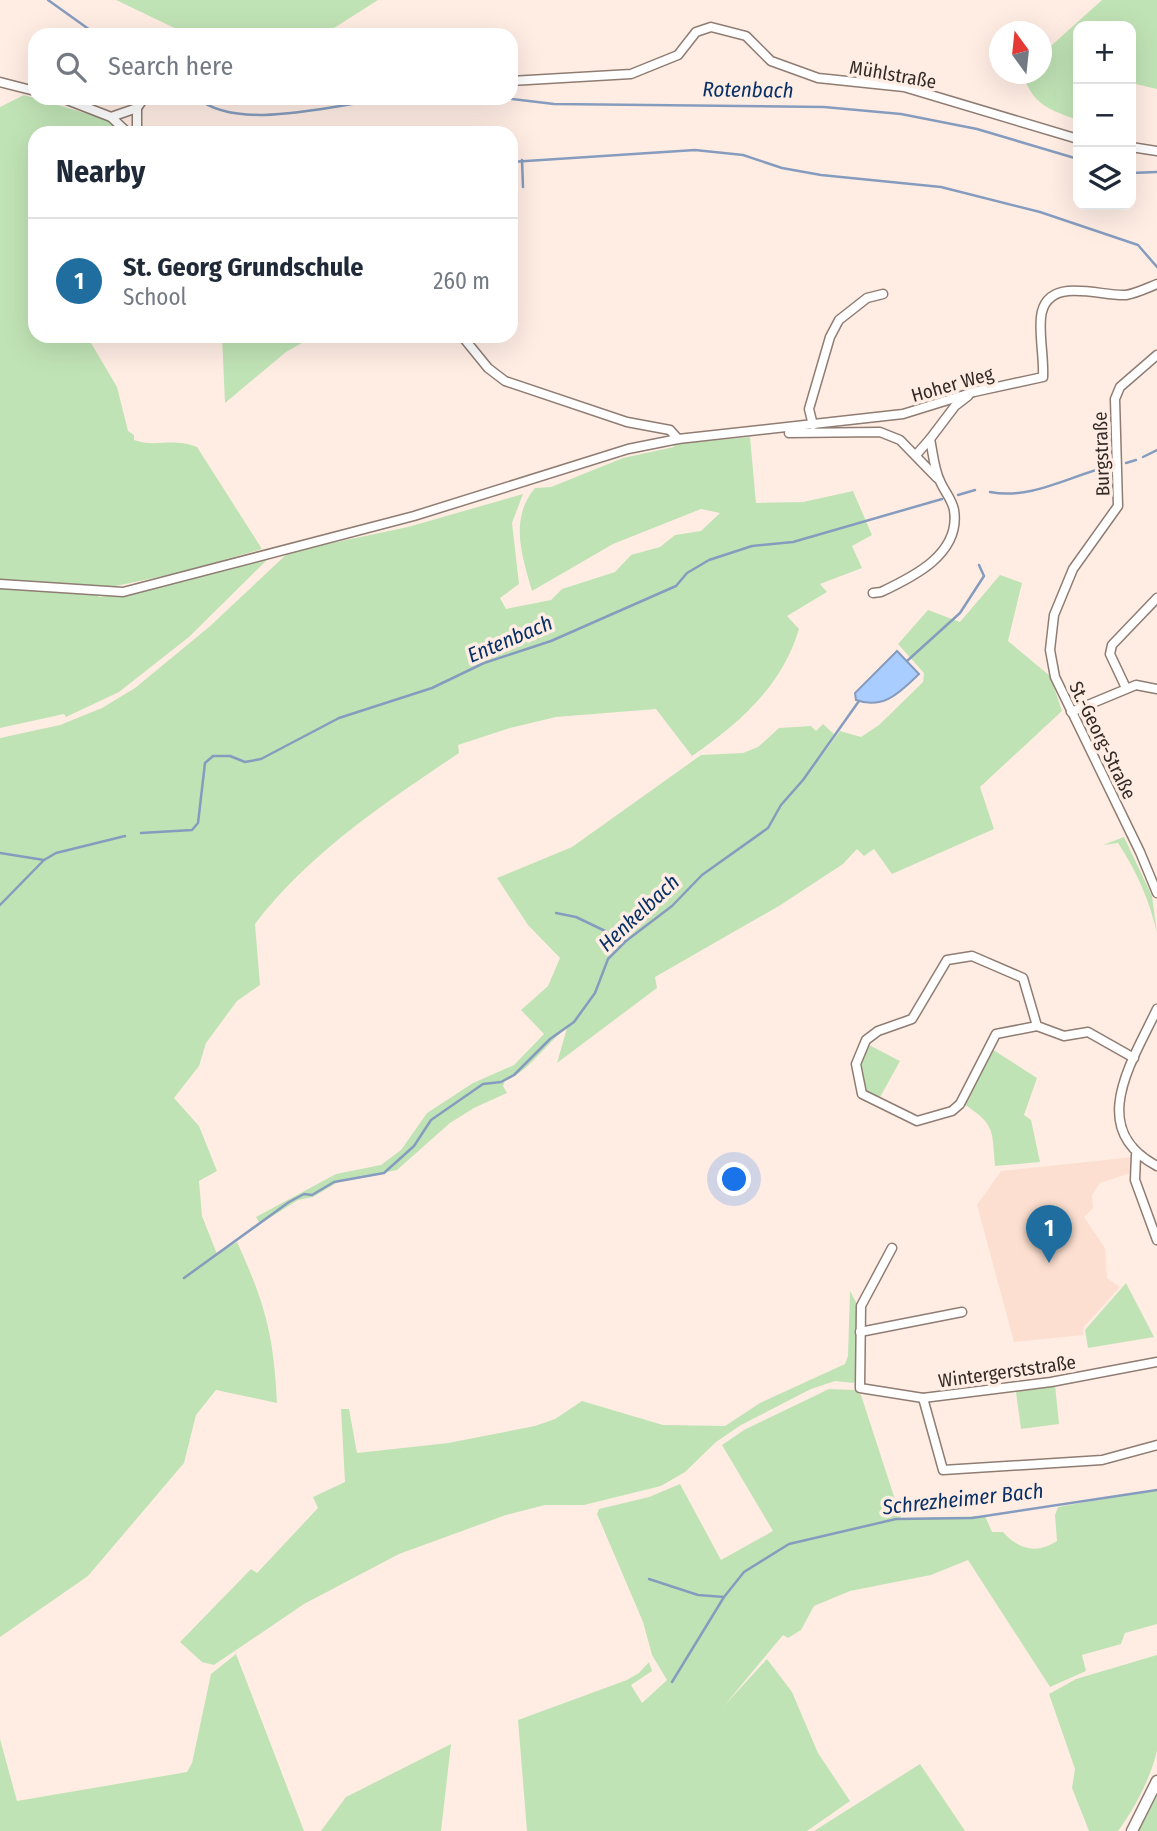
<!DOCTYPE html>
<meta charset="utf-8">
<style>
:root{--surface:#fff;--page:#f6f6f7;--text:#1f2937;--muted:#747a83;--line:#e0e1e3;--accent:#206da0}
body{margin:0;font-family:"Fira Sans Condensed",sans-serif;background:var(--page);color:var(--text)}
.controls{position:absolute;right:21px;top:21px;display:grid;overflow:hidden;border-radius:14px;box-shadow:0 7px 28px #0002}
.controls button{width:63px;height:63px;display:grid;place-items:center;padding:0;border:0;border-bottom:2px solid var(--line);background:var(--surface);color:var(--text);font:35px sans-serif}
.compass{position:absolute;left:989px;top:21px;width:63px;height:63px;border-radius:50%;background:var(--surface);box-shadow:0 7px 28px #0002;rotate:345deg}
.you{position:absolute;left:735px;top:1180px;width:24px;height:24px;margin:-18px;border:5px solid #fff;border-radius:50%;background:#1a73e8;box-shadow:0 0 0 10px #1a73e833}
.badge{display:grid;place-items:center;width:46px;height:46px;border-radius:50%;background:var(--accent);color:#fff;font-size:23px;font-weight:700}
.pin{position:absolute;translate:-50% -58px;filter:drop-shadow(0 2px 4px #0008)}
.pin::after{content:'';position:absolute;top:37px;width:24px;height:21px;background:inherit;clip-path:polygon(0 0,100% 0,50% 100%)}
.list{margin:0;padding:0;list-style:none}
h2{display:flex;justify-content:space-between;align-items:center;height:91px;margin:0;padding:0 28px;font-size:30px}
h2 small{font-size:23px;font-weight:400;color:var(--muted)}
.list li{display:grid;grid-template-columns:46px 1fr auto;gap:21px;align-items:center;box-sizing:border-box;height:126px;padding:0 28px;border-top:2px solid var(--line)}
.list b{display:block;font-size:26px;white-space:nowrap}
.list p{margin:0;font-size:23px;white-space:nowrap;color:var(--muted)}
.list em{font-size:23px;font-style:normal;color:var(--muted)}
.icon{flex:none;width:38px;height:38px;fill:none;stroke:currentColor;stroke-width:2;stroke-linecap:round;stroke-linejoin:round}
.map{position:relative;flex:none;width:1157px;height:1831px;overflow:hidden}
.search{position:absolute;background:var(--surface);box-shadow:0 7px 28px #0002;left:28px;top:28px;width:490px;height:77px;display:flex;align-items:center;gap:18px;box-sizing:border-box;padding:0 24px;border-radius:21px;color:var(--muted);font-size:26px}
.panel{position:absolute;background:var(--surface);box-shadow:0 7px 28px #0002;left:28px;top:126px;width:490px;height:217px;border-radius:21px}
.map>svg:first-child{display:block}
.built{fill:#fcdfd0}
.green{fill:#c0e3b5}
.water{fill:#aacdff;stroke:#869cbe;stroke-width:2}
.lines{fill:none;stroke-linecap:round;stroke-linejoin:round}
.stream{stroke:#869cbe;stroke-width:2.5}
.minor-casing{stroke:#8f7c72;stroke-width:11}
.tertiary-casing{stroke:#8f7c72;stroke-width:13}
.minor{stroke:#fff;stroke-width:8}
.tertiary{stroke:#fff;stroke-width:10}
.labels{text-anchor:middle;stroke-width:7;stroke-linejoin:round;paint-order:stroke}
.street-label{font-size:19px;fill:#322a26;stroke:#ffede4}
.water-label{font-size:21px;font-style:italic;fill:#073166;stroke:#ffede4}
</style>
<div class="map">
<svg width="1157" height="1831" viewBox="0 0 1157 1831">
<rect width="100%" height="100%" fill="#ffede4"/>
<path class="built" d="M 1133,1157 L 1133,1172 L 1100,1183 L 1092,1195 L 1093,1208 L 1084,1217 L 1105,1248 L 1107,1278 L 1120,1287 L 1083,1328 L 1083,1335 L 1014,1342 L 977,1205 L 1001,1171 Z"/>
<g class="green">
<path d="M 116,0 L 378,0 L 323,35 L 189,35 Z"/>
<path d="M 1102,0 L 1157,0 L 1157,89 L 1131,83 L 1131,26 L 1078,26 L 1078,120 C 1053,111 1035,106 1025,80 L 1029,74 L 1042,74 L 1042,54 Z"/>
<path d="M 24,95 L 105,119 L 123,133 L 35,133 L 35,336 L 144,336 L 91,343 L 117,387 L 128,431 L 134,435 L 134,440 C 156,448 172,437 197,447 L 262,549 L 182,572 L 97,590 L 99,597 L 129,593 L 269,558 L 189,637 L 119,692 L 66,717 L 64,714 L 0,728 L 0,107 Z"/>
<path d="M 222,336 L 314,336 L 286,352 L 225,403 Z"/>
<path d="M 750,437 L 756,503 L 803,502 L 853,491 L 872,535 L 852,546 L 862,568 L 820,584 L 827,592 L 787,616 L 799,629 C 782,686 740,723 692,756 L 656,709 L 556,717 L 510,728 L 458,745 L 459,753 C 385,803 310,852 255,924 L 260,985 L 237,1001 L 206,1043 L 199,1066 L 174,1098 L 199,1126 L 217,1171 L 199,1181 L 202,1216 L 217,1254 L 237,1242 C 265,1303 274,1336 277,1403 L 216,1390 L 196,1415 L 184,1463 L 88,1576 L 0,1637 L 0,738 L 60,725 L 102,708 L 135,688 L 209,627 L 289,552 L 408,527 L 523,494 L 512,523 L 519,584 L 500,598 L 506,609 L 551,600 L 562,589 L 615,572 L 631,555 L 660,547 L 675,535 L 701,531 L 720,513 L 701,509 L 613,544 L 532,591 C 522,556 509,519 535,488 L 551,487 L 623,458 L 674,447 L 674,444 Z"/>
<path d="M 1000,575 L 1022,583 L 1008,641 L 1050,676 L 1062,711 L 980,787 L 994,829 L 892,874 L 874,849 L 864,856 L 857,849 L 843,864 L 779,906 L 655,977 L 657,988 L 557,1063 L 567,1028 C 544,1045 531,1070 505,1081 L 503,1086 L 507,1093 L 474,1108 L 450,1123 L 397,1170 L 338,1182 L 313,1197 L 298,1200 L 260,1224 L 256,1217 L 336,1174 L 381,1165 L 401,1150 L 427,1113 L 473,1083 L 514,1065 L 544,1034 L 521,1010 L 548,986 L 560,958 L 528,925 L 497,878 L 572,847 L 701,755 L 743,753 L 758,747 L 779,728 L 811,726 L 816,731 L 823,724 L 834,734 L 818,761 L 840,731 L 861,737 L 879,725 L 923,682 L 924,673 L 898,644 L 928,610 L 960,622 Z"/>
<path d="M 1124,837 L 1152,896 L 1157,933 C 1149,899 1137,872 1118,843 L 1103,845 Z"/>
<path d="M 869,1045 L 900,1061 L 879,1099 L 865,1093 L 859,1065 Z"/>
<path d="M 992,1049 L 1037,1078 L 1024,1115 L 1031,1120 L 1040,1162 L 995,1166 C 992,1129 995,1125 964,1104 Z"/>
<path d="M 1126,1283 L 1154,1337 L 1088,1348 L 1085,1330 Z"/>
<path d="M 850,1291 L 857,1304 L 857,1373 L 854,1383 L 835,1381 L 811,1389 L 741,1425 L 716,1442 L 685,1472 L 661,1486 L 584,1505 L 545,1505 L 506,1515 L 399,1554 L 304,1604 L 214,1665 L 202,1662 L 180,1642 L 251,1569 L 257,1573 L 318,1508 L 313,1497 L 345,1482 L 341,1409 L 349,1409 L 357,1453 L 448,1443 L 535,1426 L 555,1419 L 582,1401 L 663,1425 L 725,1426 L 760,1403 L 845,1364 L 848,1356 Z"/>
<path d="M 1055,1385 L 1059,1424 L 1021,1429 L 1016,1392 Z"/>
<path d="M 829,1389 L 854,1390 L 861,1395 L 901,1518 L 985,1516 L 992,1532 L 1003,1532 C 1019,1550 1037,1554 1057,1541 L 1055,1515 L 1058,1507 L 1157,1489 L 1157,1624 L 1125,1633 L 1121,1644 L 1082,1655 L 1086,1671 L 1050,1687 L 968,1560 L 931,1575 L 850,1591 L 814,1606 L 801,1630 L 788,1638 L 783,1635 L 724,1706 L 767,1659 L 792,1692 L 818,1753 L 850,1801 L 807,1831 L 527,1831 L 518,1720 L 627,1680 L 639,1673 L 649,1662 L 652,1671 L 631,1685 L 642,1703 L 667,1680 L 652,1655 L 643,1622 L 597,1514 L 599,1509 L 649,1497 L 680,1484 L 721,1560 L 773,1531 L 722,1445 L 744,1430 Z"/>
<path d="M 236,1654 L 304,1831 L 0,1831 L 0,1739 L 17,1801 L 187,1772 L 192,1763 L 211,1674 Z"/>
<path d="M 1157,1655 L 1157,1751 C 1150,1779 1135,1808 1118,1831 L 1089,1831 L 1072,1788 L 1075,1769 L 1049,1694 L 1076,1679 Z"/>
<path d="M 451,1744 L 441,1831 L 321,1831 L 346,1797 Z"/>
<path d="M 920,1764 L 965,1831 L 814,1831 Z"/>
<path d="M 1157,1793 L 1157,1831 L 1137,1831 Z"/>
</g>
<path class="water" d="M 897,651 L 919,674 C 900,692 884,710 856,700 L 855,693 Z"/>
<g class="lines">
<g class="stream">
<path d="M 48,0 L 97,35"/>
<path d="M 197,98 C 241,134 341,102 395,98"/>
<path d="M 412,98 L 446,102 L 503,98 L 554,104 L 824,107 L 901,114 L 977,129 L 1078,159"/>
<path d="M 522,160 L 523,187"/>
<path d="M 511,162 L 695,150 L 743,155 L 782,168 L 821,175 L 941,187 L 1040,212 L 1138,245 L 1157,267"/>
<path d="M 1131,173 L 1157,172"/>
<path d="M 1143,457 L 1157,450"/>
<path d="M 1126,463 L 1136,460"/>
<path d="M 990,492 C 1032,500 1069,476 1110,466"/>
<path d="M 958,495 L 975,490"/>
<path d="M 907,661 L 960,613 L 984,576 L 979,565"/>
<path d="M 141,833 L 192,830 L 198,823 L 205,763 L 213,756 L 230,756 L 245,762 L 261,759 L 339,718 L 432,688 L 484,663 L 551,641 L 676,586 L 687,573 L 709,560 L 752,546 L 793,542 L 942,499"/>
<path d="M 0,853 L 44,860 L 56,853 L 125,836"/>
<path d="M 0,905 L 44,860"/>
<path d="M 556,913 L 576,917 L 626,941"/>
<path d="M 184,1278 L 289,1202 L 304,1194 L 312,1195 L 334,1182 L 384,1173 L 414,1146 L 431,1120 L 483,1084 L 501,1082 L 514,1075 L 550,1039 L 574,1022 L 595,993 L 608,959 L 626,941 L 672,906 L 702,875 L 768,828 L 781,805 L 803,780 L 859,701"/>
<path d="M 649,1579 L 698,1595 L 724,1597"/>
<path d="M 672,1682 L 724,1597 L 744,1572 L 789,1544 L 896,1519 L 972,1518 L 1157,1490"/>
</g>
<g class="minor-casing">
<g id="minor">
<path d="M 511,81 L 631,74 L 678,55 L 696,32 L 711,27 L 746,36 L 771,61 L 818,78 L 904,87 L 1078,139"/>
<path d="M 0,82 L 35,91"/>
<path d="M 62,98 L 111,117 L 137,108 L 144,98"/>
<path d="M 111,117 L 128,133"/>
<path d="M 137,133 L 137,108"/>
<path d="M 1131,147 L 1157,151"/>
<path d="M 462,336 L 488,368 L 505,381 L 627,422 L 670,430 L 678,439"/>
<path d="M 1157,355 L 1120,387 L 1115,399 L 1118,506 L 1073,569 L 1054,615 L 1050,650 L 1055,677 L 1140,852 L 1157,893"/>
<path d="M 813,425 L 809,409 L 830,337 L 839,320 L 867,298 L 883,294"/>
<path d="M 789,433 L 880,432 L 900,440 L 937,478"/>
<path d="M 916,455 L 930,439"/>
<path d="M 0,584 L 123,592 L 414,516 L 628,449 L 678,439 L 903,414 L 974,392 L 1043,377 C 1044,357 1039,336 1041,317 C 1046,274 1101,297 1126,295 C 1137,293 1147,288 1157,284"/>
<path d="M 873,593 L 881,592 C 913,577 961,554 954,510 C 952,499 944,491 940,481 C 934,469 933,453 930,439 L 955,406 L 968,396"/>
<path d="M 1126,688 L 1110,654 L 1112,645 L 1157,598"/>
<path d="M 1071,712 L 1136,685 L 1157,689"/>
<path d="M 1157,1009 C 1132,1062 1086,1129 1157,1166"/>
<path d="M 1037,1026 L 1023,978 L 972,956 L 947,960 L 912,1019 L 878,1031 L 866,1040 L 856,1064 L 862,1094 L 917,1121 L 952,1111 L 960,1104 L 996,1034 L 1037,1026 L 1064,1036 L 1088,1032 L 1134,1058"/>
<path d="M 1136,1155 L 1135,1180 L 1157,1240"/>
<path d="M 892,1248 L 861,1306 L 860,1388 L 923,1398 L 1051,1382 L 1157,1362"/>
<path d="M 860,1332 L 962,1312"/>
<path d="M 923,1398 L 943,1470 L 1102,1460 L 1157,1445"/>
</g>
</g>
<g class="tertiary-casing">
<path id="tertiary" d="M 1132,1831 L 1157,1781"/>
</g>
<use href="#minor" class="minor"/>
<use href="#tertiary" class="tertiary"/>
</g>
<g class="labels">
<g class="street-label">
<text transform="translate(893 74) rotate(10)" y="7">Mühlstraße</text>
<text transform="translate(952 384) rotate(-16)" y="7">Hoher Weg</text>
<text transform="translate(1101 454) rotate(-92)" y="7">Burgstraße</text>
<text transform="translate(1103 740) rotate(64)" y="7">St.-Georg-Straße</text>
<text transform="translate(1007 1371) rotate(-8)" y="7">Wintergerststraße</text>
</g>
<g class="water-label">
<text transform="translate(748 90) rotate(1)" y="7">Rotenbach</text>
<text transform="translate(510 639) rotate(-23)" y="7">Entenbach</text>
<text transform="translate(639 913) rotate(-43)" y="7">Henkelbach</text>
<text transform="translate(963 1499) rotate(-6)" y="7">Schrezheimer Bach</text>
</g>
</g>
</svg>
<div class="controls">
<button>+</button>
<button>−</button>
<button><svg class="icon" aria-label="layers" viewBox="0 0 24 24"><path d="M12 4l9 5-9 5-9-5zM3 14l9 5 9-5"/></svg></button>
</div>
<svg class="compass" viewBox="-18 -18 36 36"><path d="M0-13l5 13h-10z" fill="#e53935"/><path d="M0 13l5-13h-10z" fill="#747a83"/></svg>
<div class="you"></div>
<div class="pin badge" style="left:1049px;top:1263px">1</div>
<div class="search"><svg class="icon" aria-label="search" viewBox="0 0 24 24"><circle cx="10" cy="10" r="6"/><path d="M15 15l6 6"/></svg>Search here</div>
<section class="panel">
<h2>Nearby<small></small></h2>
<ul class="list">
<li><span class="badge">1</span><div><b>St. Georg Grundschule</b><p>School</p></div><em>260 m</em></li>
</ul>
</section>
</div>
